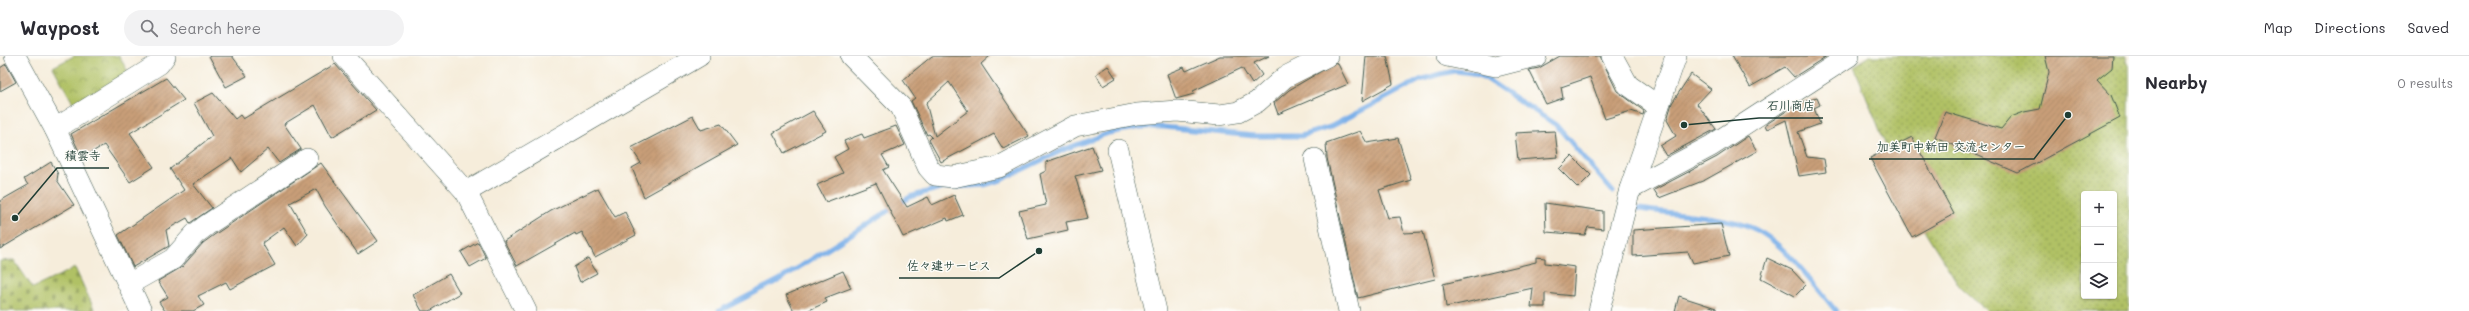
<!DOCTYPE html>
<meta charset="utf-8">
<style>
:root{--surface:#fff;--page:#f2f2f3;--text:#2b2b33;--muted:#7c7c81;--line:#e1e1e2}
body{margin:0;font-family:Mali,"Klee One",sans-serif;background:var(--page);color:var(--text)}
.controls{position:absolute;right:12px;bottom:12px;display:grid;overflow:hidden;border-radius:4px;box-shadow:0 1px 3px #0004}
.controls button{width:36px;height:36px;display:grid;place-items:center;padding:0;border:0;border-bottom:1px solid var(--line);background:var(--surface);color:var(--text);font:20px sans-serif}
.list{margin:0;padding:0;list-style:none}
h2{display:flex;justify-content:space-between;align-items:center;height:52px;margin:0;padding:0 16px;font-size:17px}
h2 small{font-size:13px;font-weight:400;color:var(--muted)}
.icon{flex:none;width:22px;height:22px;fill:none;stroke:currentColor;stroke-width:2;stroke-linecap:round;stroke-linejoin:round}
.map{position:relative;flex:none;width:2129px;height:255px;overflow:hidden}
header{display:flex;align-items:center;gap:24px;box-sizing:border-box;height:56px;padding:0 20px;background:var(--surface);border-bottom:1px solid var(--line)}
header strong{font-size:19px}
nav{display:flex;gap:22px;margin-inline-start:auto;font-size:14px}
.search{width:280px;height:36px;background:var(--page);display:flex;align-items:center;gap:10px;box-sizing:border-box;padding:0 14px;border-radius:22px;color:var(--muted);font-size:15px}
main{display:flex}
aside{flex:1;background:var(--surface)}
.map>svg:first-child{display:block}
.cemetery{fill:url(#cemetery-stones);stroke:#687f4c}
.park{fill:url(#park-crowns);stroke:#687f4c}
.garden{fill:url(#garden-dots);stroke:#687f4c;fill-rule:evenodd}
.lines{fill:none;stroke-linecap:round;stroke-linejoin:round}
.stream{stroke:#7cb0e9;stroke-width:5}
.building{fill:url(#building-hatch);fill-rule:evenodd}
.minor-casing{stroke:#3f574d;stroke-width:22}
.minor{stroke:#fff;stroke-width:21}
.leader{fill:none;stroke:#1f3d34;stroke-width:1.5}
.callout-dot{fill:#1f3d34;stroke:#fdfcf7;stroke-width:1.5}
.callout-label{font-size:12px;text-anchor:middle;font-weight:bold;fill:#1f3d34;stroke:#fdfcf7;stroke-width:3;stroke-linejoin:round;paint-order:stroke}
</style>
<header>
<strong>Waypost</strong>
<div class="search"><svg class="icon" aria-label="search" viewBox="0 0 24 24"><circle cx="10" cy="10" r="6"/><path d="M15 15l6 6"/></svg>Search here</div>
<nav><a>Map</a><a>Directions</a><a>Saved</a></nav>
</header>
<main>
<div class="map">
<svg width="2129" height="255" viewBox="0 0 2129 255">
<defs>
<pattern id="cemetery-stones" width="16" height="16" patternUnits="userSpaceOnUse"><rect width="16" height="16" fill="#b0c165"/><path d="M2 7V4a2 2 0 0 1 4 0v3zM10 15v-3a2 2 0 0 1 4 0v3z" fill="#8f9e54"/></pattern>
<pattern id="park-crowns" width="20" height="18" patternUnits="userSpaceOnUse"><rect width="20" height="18" fill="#b0c165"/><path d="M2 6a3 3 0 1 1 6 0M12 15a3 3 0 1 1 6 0" fill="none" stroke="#8f9e54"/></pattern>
<pattern id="garden-dots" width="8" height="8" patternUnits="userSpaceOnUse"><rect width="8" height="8" fill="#b0c165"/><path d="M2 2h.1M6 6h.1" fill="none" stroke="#8f9e54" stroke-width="1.8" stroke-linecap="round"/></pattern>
<pattern id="building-hatch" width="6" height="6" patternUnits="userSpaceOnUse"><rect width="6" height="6" fill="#c99f78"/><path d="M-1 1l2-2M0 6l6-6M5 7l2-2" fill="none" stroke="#a38363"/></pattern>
</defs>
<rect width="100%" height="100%" fill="#fdfcf7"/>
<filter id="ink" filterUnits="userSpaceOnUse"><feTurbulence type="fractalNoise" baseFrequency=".025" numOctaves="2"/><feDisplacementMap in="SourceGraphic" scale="8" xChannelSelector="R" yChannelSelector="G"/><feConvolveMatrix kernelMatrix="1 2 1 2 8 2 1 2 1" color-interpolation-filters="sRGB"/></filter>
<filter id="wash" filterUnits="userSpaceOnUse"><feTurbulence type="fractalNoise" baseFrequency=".012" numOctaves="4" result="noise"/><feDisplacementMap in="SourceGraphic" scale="16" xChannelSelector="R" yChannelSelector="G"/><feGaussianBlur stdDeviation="0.9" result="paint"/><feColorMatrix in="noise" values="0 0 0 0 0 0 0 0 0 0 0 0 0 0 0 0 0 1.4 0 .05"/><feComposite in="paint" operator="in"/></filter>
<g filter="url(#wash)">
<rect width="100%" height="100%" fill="#f6eddb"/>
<path class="cemetery" d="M 14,204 L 33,232 L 75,212 L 95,255 L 0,255 L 0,205 Z"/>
<path class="park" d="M 74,0 L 119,0 L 130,19 L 74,49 L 53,11 Z"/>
<path class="garden" d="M 1870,0 L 2125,0 L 2129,10 L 2129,255 L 1987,255 L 1960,231 L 1923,172 L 1891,102 L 1854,10 ZM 2084,138 L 2114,138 L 2114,240 L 2084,240 Z"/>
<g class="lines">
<g class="stream">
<path d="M 1639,153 C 1671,158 1721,159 1750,171 C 1783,184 1814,229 1836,255"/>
<path d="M 719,255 L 779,224 L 910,141 L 940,132 L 984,129 L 1001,124 L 1065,93 L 1109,77 L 1141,71 L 1163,71 L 1254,80 L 1301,80 L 1330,71 L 1420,24 L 1440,18 L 1455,15 L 1472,17 L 1485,22 L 1556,69 L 1613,136"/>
</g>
</g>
<g id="blocks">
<g class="building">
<path d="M 209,0 L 232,0 L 247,20 L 226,31 Z"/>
<path d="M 932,0 L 990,0 L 981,8 L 1029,80 L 1003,93 L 994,78 L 941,106 L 929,84 L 932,81 L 929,78 L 927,79 L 911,45 L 915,42 L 903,24 ZM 949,26 L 968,55 L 935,80 L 926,47 Z"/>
<path d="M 1220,0 L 1269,0 L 1254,7 L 1262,19 L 1252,28 L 1242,12 L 1193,35 L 1194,38 L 1176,43 L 1167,18 L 1184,11 L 1186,15 Z"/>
<path d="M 1366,0 L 1387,0 L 1393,28 L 1362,45 Z"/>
<path d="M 1560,0 L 1600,0 L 1617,35 L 1644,55 L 1643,59 L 1631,55 L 1605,63 L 1590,21 L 1561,31 L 1563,42 L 1546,48 L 1529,14 L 1539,12 Z"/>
<path d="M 1732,0 L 1827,0 L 1794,21 L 1785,11 L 1750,31 Z"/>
<path d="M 2045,0 L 2113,0 L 2112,12 L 2097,24 L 2111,39 L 2120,62 L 2018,117 L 1935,81 L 1945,56 L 2001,73 L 2011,61 L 2024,56 L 2040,53 L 2049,16 Z"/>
<path d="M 1337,6 L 1348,28 L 1278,58 L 1274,47 L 1289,34 Z"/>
<path d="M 6,8 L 16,26 L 0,35 L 0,12 Z"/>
<path d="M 335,8 L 376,54 L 332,81 L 315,49 L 284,68 L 301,93 L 279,107 L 268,93 L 241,116 L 232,102 L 193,128 L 212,152 L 190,167 L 187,162 L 166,174 L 169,190 L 133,211 L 118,179 L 184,134 L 170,113 L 212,80 L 194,47 L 213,37 L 235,63 L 240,59 L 243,63 Z"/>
<path d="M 1108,10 L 1116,22 L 1103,30 L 1096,18 Z"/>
<path d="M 1691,18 L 1711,33 L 1697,48 L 1716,73 L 1666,100 L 1660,90 L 1676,80 L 1667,64 L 1672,47 Z"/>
<path d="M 166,22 L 184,44 L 130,77 L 154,111 L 130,126 L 104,89 L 82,102 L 71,78 Z"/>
<path d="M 1817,42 L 1820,49 L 1814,52 L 1820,68 L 1798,76 L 1807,101 L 1824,103 L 1826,116 L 1799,120 L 1786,64 L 1767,73 L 1765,69 L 1799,47 Z"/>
<path d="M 813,55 L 826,75 L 784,97 L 773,77 Z"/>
<path d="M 693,60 L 701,74 L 721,68 L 737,89 L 644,141 L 632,112 L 641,107 L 631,92 Z"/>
<path d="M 896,70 L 905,89 L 882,99 L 889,111 L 883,114 L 907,151 L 928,141 L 932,149 L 954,139 L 963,159 L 948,165 L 947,162 L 903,181 L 876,127 L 826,146 L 817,129 L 843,117 L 834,101 L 848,93 L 844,85 L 862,78 L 864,82 Z"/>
<path d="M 1360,75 L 1367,87 L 1398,82 L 1411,124 L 1379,134 L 1388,162 L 1400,161 L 1404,177 L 1423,176 L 1435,223 L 1358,242 L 1327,102 L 1326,87 Z"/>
<path d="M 1555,75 L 1558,101 L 1518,104 L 1515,77 Z"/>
<path d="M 1748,80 L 1757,95 L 1705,124 L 1659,142 L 1654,134 L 1717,101 Z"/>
<path d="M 1912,81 L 1954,158 L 1912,181 L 1870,102 Z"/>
<path d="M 1092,90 L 1101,114 L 1075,120 L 1088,162 L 1066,166 L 1068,174 L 1028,183 L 1019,155 L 1046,149 L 1040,118 L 1046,115 L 1046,106 Z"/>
<path d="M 1572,100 L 1591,119 L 1578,132 L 1559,113 Z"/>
<path d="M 51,106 L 58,118 L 57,124 L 74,149 L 0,193 L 0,145 L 28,129 L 24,123 Z"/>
<path d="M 321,107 L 378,185 L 358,198 L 325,150 L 316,133 L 290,147 L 308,178 L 297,190 L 284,171 L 262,187 L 275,209 L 230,233 L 226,226 L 198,240 L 204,249 L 193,255 L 165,255 L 159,246 L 168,241 L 158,225 L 182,211 L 203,187 L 214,179 Z"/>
<path d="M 598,132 L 615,161 L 625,156 L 636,179 L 595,201 L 582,176 L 576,179 L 575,177 L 517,210 L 504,185 L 551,155 Z"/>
<path d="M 1545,147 L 1603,155 L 1603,173 L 1588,171 L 1585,179 L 1546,176 Z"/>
<path d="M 1721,168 L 1729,200 L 1693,207 L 1688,196 L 1633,200 L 1633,174 Z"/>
<path d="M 478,186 L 486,202 L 470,211 L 461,196 Z"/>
<path d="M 1536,201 L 1545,202 L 1545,207 L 1575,211 L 1573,240 L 1545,237 L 1545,251 L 1531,251 L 1533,232 L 1446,251 L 1443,228 L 1536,206 Z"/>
<path d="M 588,202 L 597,217 L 580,226 L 574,211 Z"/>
<path d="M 1767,202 L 1792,214 L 1806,229 L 1795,240 L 1761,222 Z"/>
<path d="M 843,215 L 851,232 L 825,242 L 827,246 L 807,255 L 794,255 L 786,239 Z"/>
<path d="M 449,218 L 460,237 L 430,255 L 422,255 L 413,239 Z"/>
<path d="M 1679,240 L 1716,252 L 1716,255 L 1675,255 Z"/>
</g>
</g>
</g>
<g filter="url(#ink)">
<use href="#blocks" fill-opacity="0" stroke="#3f574d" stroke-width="1"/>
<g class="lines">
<g class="minor-casing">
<g id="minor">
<path d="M 15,0 L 55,73 L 141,255"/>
<path d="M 344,0 L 466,136 L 699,0"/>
<path d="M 851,0 L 901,51 L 928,111 L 935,119 L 953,121 L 999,111 L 1075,70 L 1137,58 L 1177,55 L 1219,59 L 1238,56 L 1257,46 L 1285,21 L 1327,0"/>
<path d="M 1447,0 L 1496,10 L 1536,0"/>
<path d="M 1612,0 L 1628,29 L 1658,50"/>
<path d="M 55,73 L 159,8 L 165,0"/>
<path d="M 1118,94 L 1156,255"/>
<path d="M 1315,103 L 1349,255"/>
<path d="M 1630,133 L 1711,90 L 1849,0"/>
<path d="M 466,136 L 526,255"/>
<path d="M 129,228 L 173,203 L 195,178 L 207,169 L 307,103"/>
<path d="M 1599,255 L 1630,133 L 1676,0"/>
</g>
</g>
<use href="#minor" class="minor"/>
</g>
</g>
<path class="leader" d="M1684 69L1759 62H1823M2068 59L2034 103H1869M15 162L57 112H109M1039 195L999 222H899"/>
<g class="callout-dot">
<circle cx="1684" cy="69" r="4"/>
<circle cx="2068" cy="59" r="4"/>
<circle cx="15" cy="162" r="4"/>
<circle cx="1039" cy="195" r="4"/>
</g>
<g class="callout-label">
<text x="1791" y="54">石川商店</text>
<text x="1951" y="95">加美町中新田 交流センター</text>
<text x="83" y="104">積雲寺</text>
<text x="949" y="214">佐々建サービス</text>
</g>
</svg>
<div class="controls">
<button>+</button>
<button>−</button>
<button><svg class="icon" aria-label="layers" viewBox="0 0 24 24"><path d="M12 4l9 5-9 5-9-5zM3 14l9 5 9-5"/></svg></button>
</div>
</div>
<aside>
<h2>Nearby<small>0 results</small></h2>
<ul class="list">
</ul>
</aside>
</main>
